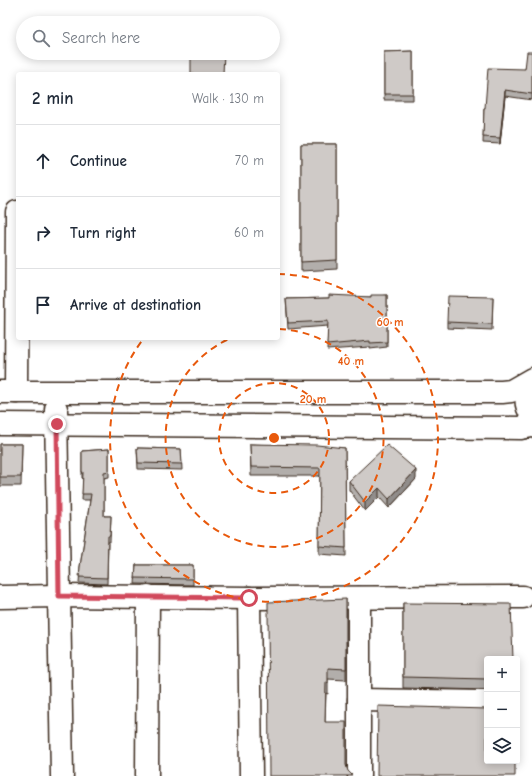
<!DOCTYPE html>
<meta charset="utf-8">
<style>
:root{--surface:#fff;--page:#f6f6f7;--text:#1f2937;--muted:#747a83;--line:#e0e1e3}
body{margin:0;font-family:"Comic Neue",sans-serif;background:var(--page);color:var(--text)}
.controls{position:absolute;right:12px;bottom:12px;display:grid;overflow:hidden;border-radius:4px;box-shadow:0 2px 10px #0003}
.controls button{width:36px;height:36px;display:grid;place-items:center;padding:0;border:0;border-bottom:1px solid var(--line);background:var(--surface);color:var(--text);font:20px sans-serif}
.stop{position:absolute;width:12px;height:12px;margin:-9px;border:3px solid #d1495b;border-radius:50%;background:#fff}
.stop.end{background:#d1495b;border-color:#fff;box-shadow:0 1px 4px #0008}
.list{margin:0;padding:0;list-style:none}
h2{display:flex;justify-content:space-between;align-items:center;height:52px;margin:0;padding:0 16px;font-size:17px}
h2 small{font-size:13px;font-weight:400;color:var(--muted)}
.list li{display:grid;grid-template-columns:26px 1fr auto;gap:12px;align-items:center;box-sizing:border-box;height:72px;padding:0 16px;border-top:1px solid var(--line)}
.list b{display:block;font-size:15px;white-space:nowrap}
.list em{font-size:13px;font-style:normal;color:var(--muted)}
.icon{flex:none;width:22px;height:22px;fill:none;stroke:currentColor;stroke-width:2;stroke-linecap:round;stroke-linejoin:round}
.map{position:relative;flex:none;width:532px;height:776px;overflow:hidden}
.search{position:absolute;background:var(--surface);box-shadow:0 2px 10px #0003;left:16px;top:16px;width:264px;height:44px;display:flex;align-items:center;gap:10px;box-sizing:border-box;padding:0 14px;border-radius:22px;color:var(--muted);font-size:15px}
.panel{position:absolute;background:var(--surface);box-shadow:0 2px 10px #0003;left:16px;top:72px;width:264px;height:268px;border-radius:4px}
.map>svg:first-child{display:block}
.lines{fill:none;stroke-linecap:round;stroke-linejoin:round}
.minor-casing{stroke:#3b2a1e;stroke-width:25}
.minor{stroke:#fff;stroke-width:22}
.wall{fill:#b2aeab;stroke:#3b2a1e}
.shaded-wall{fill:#918d8b;stroke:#3b2a1e}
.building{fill:#cfcac7;stroke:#3b2a1e}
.route{stroke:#d1495b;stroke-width:5}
.ring{fill:none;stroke:#e8590c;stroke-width:2;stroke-dasharray:7 5}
.centre{fill:#e8590c;stroke:#fff;stroke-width:2}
.ring-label{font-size:12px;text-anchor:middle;font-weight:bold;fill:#e8590c;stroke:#fff;stroke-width:3;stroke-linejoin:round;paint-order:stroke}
</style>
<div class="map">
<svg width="532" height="776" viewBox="0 0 532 776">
<rect width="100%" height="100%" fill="#fff"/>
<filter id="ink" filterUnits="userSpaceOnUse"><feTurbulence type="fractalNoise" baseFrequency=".025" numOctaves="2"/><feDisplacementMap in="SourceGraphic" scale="8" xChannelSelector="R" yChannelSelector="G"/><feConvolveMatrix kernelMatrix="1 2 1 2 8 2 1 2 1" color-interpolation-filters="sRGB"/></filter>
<g filter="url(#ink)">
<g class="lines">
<g class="minor-casing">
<g id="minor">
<path d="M 532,382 C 525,392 524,405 532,415"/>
<path d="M 0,392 L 502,392 L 511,391 L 532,379"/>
<path d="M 16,392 L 17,212"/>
<path d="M 56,409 L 62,776"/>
<path d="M 0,424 L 521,428 L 532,426"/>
<path d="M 0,597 L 59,596 L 249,598 L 523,597"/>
<path d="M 249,598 L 251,776"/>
<path d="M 359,598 L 359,776"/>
<path d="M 359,700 L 487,702"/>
<path d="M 147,776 L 148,596"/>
</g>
</g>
<use href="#minor" class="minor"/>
</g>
<g class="wall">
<path d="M 413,51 L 413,100 L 384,100 L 384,52 Z"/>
<path d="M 532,52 L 532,100 L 505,96 L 500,144 L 483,143 L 484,108 L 485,108 L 525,69 Z"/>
<path d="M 301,144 L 337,144 L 337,269 L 301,271 Z"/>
<path d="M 387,295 L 387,347 L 370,349 L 370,347 L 327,350 L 328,326 L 288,329 L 286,299 L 371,297 Z"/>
<path d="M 493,297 L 492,330 L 447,328 L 447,322 Z"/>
<path d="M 0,444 L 22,444 L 21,486 L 0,486 Z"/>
<path d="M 250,444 L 345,448 L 346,556 L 319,554 L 320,476 L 251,476 Z"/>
<path d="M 137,448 L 181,449 L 182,470 L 138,469 Z"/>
<path d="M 109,449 L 109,477 L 104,478 L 104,516 L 111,516 L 110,542 L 108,542 L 107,584 L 79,583 L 80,567 L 90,500 L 82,500 L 83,478 L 82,478 L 82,451 Z"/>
<path d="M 416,479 L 389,508 L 379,497 L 365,511 L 349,490 L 349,481 Z"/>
<path d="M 136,565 L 193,565 L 193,585 L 135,584 Z"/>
<path d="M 346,599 L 346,680 L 328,679 L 328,694 L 326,693 L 325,722 L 269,776 Z"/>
<path d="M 403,603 L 487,659 L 487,690 L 403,688 Z"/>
</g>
<g class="shaded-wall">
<path d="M 505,90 L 505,96 L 500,144 L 500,138 Z"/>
<path d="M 416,470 L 416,479 L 389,508 L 389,499 Z"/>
<path d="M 379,488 L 379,497 L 365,511 L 365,502 Z"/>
</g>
<g class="building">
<path d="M 413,51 L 413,94 L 384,94 L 384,52 Z"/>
<path d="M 527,52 L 532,52 L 532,94 L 505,90 L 500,138 L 483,137 L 484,108 L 485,108 L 488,68 L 525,69 Z"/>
<path d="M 191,53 L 224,53 L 223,74 L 191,74 Z"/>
<path d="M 301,144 L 337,144 L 337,260 L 301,262 Z"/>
<path d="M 329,295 L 371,297 L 371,295 L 387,295 L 387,342 L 370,343 L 370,341 L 327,345 L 328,321 L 288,323 L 286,299 L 329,298 Z"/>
<path d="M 448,296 L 493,297 L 492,324 L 447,322 Z"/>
<path d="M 0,444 L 22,444 L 21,477 L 0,477 Z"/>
<path d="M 250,444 L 317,445 L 345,448 L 346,548 L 319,546 L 320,468 L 251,467 Z"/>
<path d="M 387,445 L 416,470 L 389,499 L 379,488 L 365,502 L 349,481 Z"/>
<path d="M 137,448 L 181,449 L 182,464 L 138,463 Z"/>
<path d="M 109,449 L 109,471 L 104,472 L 104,516 L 111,516 L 110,536 L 108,536 L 107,578 L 79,577 L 80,567 L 91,494 L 82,494 L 83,472 L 82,472 L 82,451 Z"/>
<path d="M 136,565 L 193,565 L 193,579 L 135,578 Z"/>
<path d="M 346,599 L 346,669 L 328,668 L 328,683 L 326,682 L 325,722 L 346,722 L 346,765 L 348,771 L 352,775 L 352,776 L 269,776 L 268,602 Z"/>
<path d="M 403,603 L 511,604 L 513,659 L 487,659 L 487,679 L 403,677 Z"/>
<path d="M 378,706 L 487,709 L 487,761 L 515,761 L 515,776 L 377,776 Z"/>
</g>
</g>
<g class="lines" filter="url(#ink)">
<path class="route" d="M 57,424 L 59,596 L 249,598"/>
</g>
<g class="ring">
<circle cx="274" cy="438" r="55"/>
<path d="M279 329A109 109 0 1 1 231 338"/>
<path d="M278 274A164 164 0 1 1 144 338"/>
</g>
<circle cx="274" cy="438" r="6" class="centre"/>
<g class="ring-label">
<text x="390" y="326">60 m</text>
<text x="351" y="365">40 m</text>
<text x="313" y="403">20 m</text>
</g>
</svg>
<div class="controls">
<button>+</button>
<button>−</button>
<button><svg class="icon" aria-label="layers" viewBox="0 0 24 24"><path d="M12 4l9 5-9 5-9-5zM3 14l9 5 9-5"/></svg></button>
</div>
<div class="stop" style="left:249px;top:598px"></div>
<div class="stop end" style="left:57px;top:424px"></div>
<div class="search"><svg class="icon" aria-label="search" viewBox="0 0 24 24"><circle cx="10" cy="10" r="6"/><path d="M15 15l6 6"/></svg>Search here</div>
<section class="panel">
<h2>2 min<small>Walk · 130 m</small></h2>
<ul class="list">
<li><svg class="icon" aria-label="ahead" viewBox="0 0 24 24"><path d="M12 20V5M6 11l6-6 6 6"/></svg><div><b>Continue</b></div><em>70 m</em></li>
<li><svg class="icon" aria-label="right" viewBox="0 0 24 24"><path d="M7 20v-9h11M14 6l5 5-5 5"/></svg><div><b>Turn right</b></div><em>60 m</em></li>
<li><svg class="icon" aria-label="arrive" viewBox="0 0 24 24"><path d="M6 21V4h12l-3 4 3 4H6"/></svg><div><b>Arrive at destination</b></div></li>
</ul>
</section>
</div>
